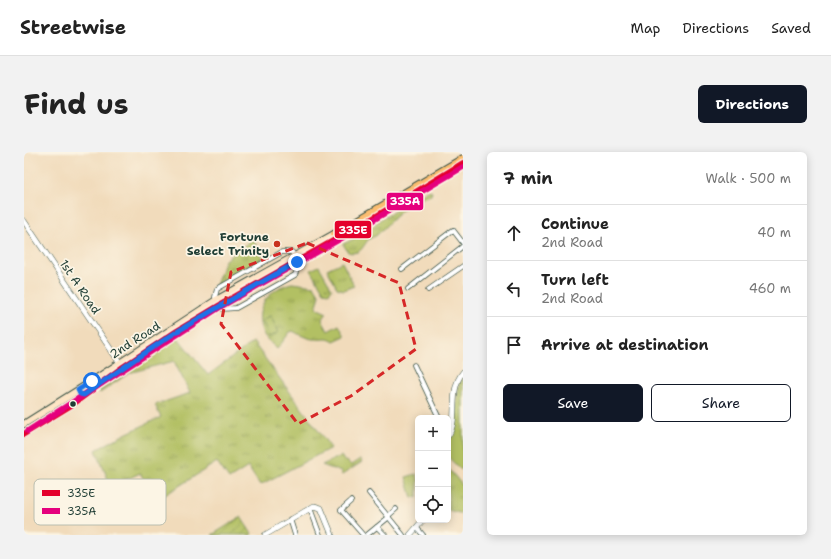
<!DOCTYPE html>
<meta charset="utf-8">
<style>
:root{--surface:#fff;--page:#f2f2f2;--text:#222;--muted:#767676;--line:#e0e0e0;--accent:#111827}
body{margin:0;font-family:"Shantell Sans",sans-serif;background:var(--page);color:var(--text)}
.controls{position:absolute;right:12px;bottom:12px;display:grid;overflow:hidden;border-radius:6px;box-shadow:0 2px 10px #0003}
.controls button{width:36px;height:36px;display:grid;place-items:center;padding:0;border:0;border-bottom:1px solid var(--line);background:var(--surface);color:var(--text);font:20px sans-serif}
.stop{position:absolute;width:12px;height:12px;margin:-9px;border:3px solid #1a73e8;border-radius:50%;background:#fff}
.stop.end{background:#1a73e8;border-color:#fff;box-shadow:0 1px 4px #0008}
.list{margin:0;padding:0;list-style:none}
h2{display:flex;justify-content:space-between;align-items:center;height:52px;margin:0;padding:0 16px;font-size:17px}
h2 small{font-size:13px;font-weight:400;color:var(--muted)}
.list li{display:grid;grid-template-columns:26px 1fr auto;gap:12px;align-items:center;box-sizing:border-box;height:56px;padding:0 16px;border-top:1px solid var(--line)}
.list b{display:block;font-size:15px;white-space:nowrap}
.list p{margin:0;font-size:13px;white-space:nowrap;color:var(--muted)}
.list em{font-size:13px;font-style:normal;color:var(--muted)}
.actions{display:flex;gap:8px;padding:12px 16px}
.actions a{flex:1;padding:9px 0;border:1px solid var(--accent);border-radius:6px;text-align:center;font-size:14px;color:var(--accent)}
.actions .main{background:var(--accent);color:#fff}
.icon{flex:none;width:22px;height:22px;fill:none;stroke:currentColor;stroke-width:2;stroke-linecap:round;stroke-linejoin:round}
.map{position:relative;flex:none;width:439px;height:383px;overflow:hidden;border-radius:6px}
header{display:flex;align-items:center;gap:24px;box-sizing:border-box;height:56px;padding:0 20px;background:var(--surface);border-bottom:1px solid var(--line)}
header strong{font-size:19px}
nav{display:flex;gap:22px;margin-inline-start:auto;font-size:14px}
.intro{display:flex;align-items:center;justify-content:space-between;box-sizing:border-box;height:96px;padding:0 24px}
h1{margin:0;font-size:28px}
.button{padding:10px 18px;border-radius:6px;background:var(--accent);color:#fff;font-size:14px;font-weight:700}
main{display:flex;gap:24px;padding:0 24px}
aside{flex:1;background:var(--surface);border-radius:6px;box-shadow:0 2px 10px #0003}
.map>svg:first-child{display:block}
.grass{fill:url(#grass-tufts);stroke:#687e4c}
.garden{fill:url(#garden-furrows);stroke:#687e4c}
.pitch{fill:#b2c063;stroke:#687e4c}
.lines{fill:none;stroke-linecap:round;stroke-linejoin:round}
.minor-casing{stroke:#3e5548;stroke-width:5.5}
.tertiary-casing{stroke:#3e5548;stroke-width:6}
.secondary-casing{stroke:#3e5548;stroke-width:8}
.primary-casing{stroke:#3e5548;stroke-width:8}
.minor{stroke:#fff;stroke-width:4}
.tertiary{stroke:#fff;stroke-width:5}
.secondary{stroke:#fee5c5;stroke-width:6}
.primary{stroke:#fcbd6f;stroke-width:6}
.bus-1-casing{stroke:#fcf5e5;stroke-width:9}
.bus-2-casing{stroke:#fcf5e5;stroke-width:9}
.bus-1{stroke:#e4002b;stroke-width:6}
.bus-2{stroke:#e5007d;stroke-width:6}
.route{stroke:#1a73e8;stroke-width:5}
.marked{fill:none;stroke:#d62828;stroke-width:3;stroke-dasharray:8 5;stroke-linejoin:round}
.poi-dot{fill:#c8321e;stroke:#fcf5e5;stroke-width:1.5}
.bus-dot{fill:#1f3d34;stroke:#fcf5e5;stroke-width:1.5}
.labels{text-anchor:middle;stroke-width:3.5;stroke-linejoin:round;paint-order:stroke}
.poi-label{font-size:12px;font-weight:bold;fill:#1f3d34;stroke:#fcf5e5;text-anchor:end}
.street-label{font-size:12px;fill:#1f3d34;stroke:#fcf5e5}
.key{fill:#fcf5e5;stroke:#babeb0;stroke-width:1}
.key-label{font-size:11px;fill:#1f3d34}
.line-badge{stroke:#fcf5e5;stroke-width:1.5}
.badge-label{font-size:11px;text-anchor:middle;font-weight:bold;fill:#fff}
</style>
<header>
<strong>Streetwise</strong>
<nav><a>Map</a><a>Directions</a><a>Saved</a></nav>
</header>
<div class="intro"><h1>Find us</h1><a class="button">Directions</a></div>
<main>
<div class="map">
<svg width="439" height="383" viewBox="0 0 439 383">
<defs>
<pattern id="grass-tufts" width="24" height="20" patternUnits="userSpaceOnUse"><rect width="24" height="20" fill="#b2c063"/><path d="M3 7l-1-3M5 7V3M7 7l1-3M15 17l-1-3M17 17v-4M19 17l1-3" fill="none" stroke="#909d52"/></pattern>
<pattern id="garden-furrows" width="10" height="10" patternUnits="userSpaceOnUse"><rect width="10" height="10" fill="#b2c063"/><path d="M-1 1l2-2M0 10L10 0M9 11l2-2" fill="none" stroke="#909d52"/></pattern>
</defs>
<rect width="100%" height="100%" fill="#fcf5e5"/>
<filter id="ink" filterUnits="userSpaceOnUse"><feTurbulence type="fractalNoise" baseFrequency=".025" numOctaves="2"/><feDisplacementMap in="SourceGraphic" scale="8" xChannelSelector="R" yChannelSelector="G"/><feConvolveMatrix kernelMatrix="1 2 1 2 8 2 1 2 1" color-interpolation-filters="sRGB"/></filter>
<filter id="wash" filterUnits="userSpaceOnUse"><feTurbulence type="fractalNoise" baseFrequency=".012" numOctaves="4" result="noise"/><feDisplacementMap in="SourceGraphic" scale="16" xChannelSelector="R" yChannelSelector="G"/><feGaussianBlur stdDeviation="0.9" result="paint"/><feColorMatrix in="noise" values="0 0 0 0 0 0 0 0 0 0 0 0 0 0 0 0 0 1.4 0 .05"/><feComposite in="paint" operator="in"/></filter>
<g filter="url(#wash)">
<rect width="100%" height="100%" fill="#f1dbbb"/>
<g class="grass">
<path d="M 406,38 L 408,40 L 407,43 C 382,50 370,66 353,83 C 350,85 348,85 345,87 C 341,91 338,99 333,100 C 330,101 327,101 324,100 L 319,92 C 331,87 345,79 354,69 Z"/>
<path d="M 229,87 L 239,106 L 192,133 L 201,108 Z"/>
<path d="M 318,110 L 330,134 L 320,138 L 313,136 L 303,117 Z"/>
<path d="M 295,114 L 308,137 L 305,141 L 300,140 L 287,118 Z"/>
<path d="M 268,131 L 290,134 L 296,144 L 292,156 L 303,161 L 298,168 L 304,179 L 315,173 L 321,184 L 310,189 C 302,183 297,188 288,187 C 282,186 274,182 269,179 L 266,180 L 253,197 C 249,193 243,188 240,183 C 227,159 244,136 268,131 Z"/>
<path d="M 154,186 L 184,223 L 229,190 L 307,296 L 236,333 L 224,315 L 205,327 L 193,310 L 133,348 L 116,321 L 87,335 L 72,298 L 99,283 L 137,265 L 131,253 L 166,241 L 150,209 L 105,221 L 76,241 L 75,239 Z"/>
<path d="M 317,304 L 321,310 L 323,309 L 327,313 L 336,307 L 338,310 L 318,323 L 317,322 L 317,320 L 298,313 Z"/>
<path d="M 424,316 L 439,334 L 439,362 L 424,358 Z"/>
</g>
<path class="garden" d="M 217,365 L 228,382 L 226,383 L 188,383 Z"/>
<g class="pitch">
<path d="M 247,164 L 254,181 L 245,185 L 238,168 Z"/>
<path d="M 439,225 L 439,314 L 437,318 L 424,305 L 424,289 L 429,279 L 435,231 Z"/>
<path d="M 392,322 L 394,327 L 394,344 L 388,346 L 382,325 Z"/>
</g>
</g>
<g filter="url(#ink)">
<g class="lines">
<g class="minor-casing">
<g id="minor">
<path d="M 378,117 L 429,78 L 439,91"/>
<path d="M 384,137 L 439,94"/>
<path d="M 404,138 L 439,114"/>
<path d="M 192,148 L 191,145 L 193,137 L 258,100 L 268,100 L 270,104"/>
<path d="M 196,153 L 198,157 L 212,156 L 271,123 L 275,113 L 273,110"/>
<path d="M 390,213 L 415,266"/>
<path d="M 345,341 L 379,383"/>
<path d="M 327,349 L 317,358 L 339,383"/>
<path d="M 286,356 L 296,383"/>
<path d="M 364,364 L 372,357"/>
<path d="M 266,367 L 271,383"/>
<path d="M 353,375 L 361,383"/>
<path d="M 393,376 L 399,383"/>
<path d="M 343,383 L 365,365"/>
</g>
</g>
<g class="tertiary-casing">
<g id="tertiary">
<path d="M 0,69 L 96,211"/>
<path d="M 424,284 C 436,266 423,240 439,220"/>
<path d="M 241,383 L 290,354 L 297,356 L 308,383"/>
<path d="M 386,383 L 399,368"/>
</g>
</g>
<g class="secondary-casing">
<g id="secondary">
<path d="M 0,272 L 62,233 L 192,148 L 310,82"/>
<path d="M 0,282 L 49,252 L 99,215 L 153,179 L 196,153 L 313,88"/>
</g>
</g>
<g class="primary-casing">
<path id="primary" d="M 439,6 L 310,82 L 313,88 L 439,11"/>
</g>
<use href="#minor" class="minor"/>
<use href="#tertiary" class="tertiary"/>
<use href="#secondary" class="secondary"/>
<use href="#primary" class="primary"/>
<g class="bus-1-casing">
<path id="bus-1" d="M 0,282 L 49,252 L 99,215 L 153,179 L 196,153 L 346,68 L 439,11"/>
</g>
<g class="bus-2-casing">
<path id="bus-2" d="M 4,279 L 196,155 L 339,74 L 439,15"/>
</g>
<use href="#bus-1" class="bus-1"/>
<use href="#bus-2" class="bus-2"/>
</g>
</g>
<g class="lines" filter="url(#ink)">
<path class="route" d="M 68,229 L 54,238 L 56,242 L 60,243 C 91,221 122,199 154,179 C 193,155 233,133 273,110"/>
</g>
<path class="marked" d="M 283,91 L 375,131 L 392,197 L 327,244 L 274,272 L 197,172 L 207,120 Z"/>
<circle class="poi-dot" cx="253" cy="92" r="4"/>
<circle class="bus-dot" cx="49" cy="252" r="3.5"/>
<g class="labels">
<g class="poi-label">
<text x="245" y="89">Fortune<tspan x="245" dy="14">Select Trinity</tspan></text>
</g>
<g class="street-label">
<text transform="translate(56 135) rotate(56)" y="4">1st A Road</text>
<text transform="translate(111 188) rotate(-33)" y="4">2nd Road</text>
</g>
</g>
<rect x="10" y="327" width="132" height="46" rx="6" class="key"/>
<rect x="18" y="338" width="18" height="6" fill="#e4002b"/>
<rect x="18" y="356" width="18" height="6" fill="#e5007d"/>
<g class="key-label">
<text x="43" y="345">335E</text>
<text x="43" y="363">335A</text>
</g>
<g class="line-badge">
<rect x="362" y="40" width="38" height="19" rx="4" fill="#e5007d"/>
<rect x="310" y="68" width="38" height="19" rx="4" fill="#e4002b"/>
</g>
<g class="badge-label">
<text x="381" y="53">335A</text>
<text x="329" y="82">335E</text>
</g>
</svg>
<div class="controls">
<button>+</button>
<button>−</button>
<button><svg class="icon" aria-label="locate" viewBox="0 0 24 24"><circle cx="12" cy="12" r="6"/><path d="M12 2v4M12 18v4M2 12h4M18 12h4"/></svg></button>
</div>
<div class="stop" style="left:68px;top:229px"></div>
<div class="stop end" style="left:273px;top:110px"></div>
</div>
<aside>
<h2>7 min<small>Walk · 500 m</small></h2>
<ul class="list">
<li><svg class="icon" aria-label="ahead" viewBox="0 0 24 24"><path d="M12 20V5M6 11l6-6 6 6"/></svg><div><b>Continue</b><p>2nd Road</p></div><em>40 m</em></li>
<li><svg class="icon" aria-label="left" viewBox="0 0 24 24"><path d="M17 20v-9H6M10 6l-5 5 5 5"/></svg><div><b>Turn left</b><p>2nd Road</p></div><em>460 m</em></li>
<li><svg class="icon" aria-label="arrive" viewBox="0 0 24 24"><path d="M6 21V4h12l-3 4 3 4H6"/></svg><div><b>Arrive at destination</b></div></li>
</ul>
<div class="actions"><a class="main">Save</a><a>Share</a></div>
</aside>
</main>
